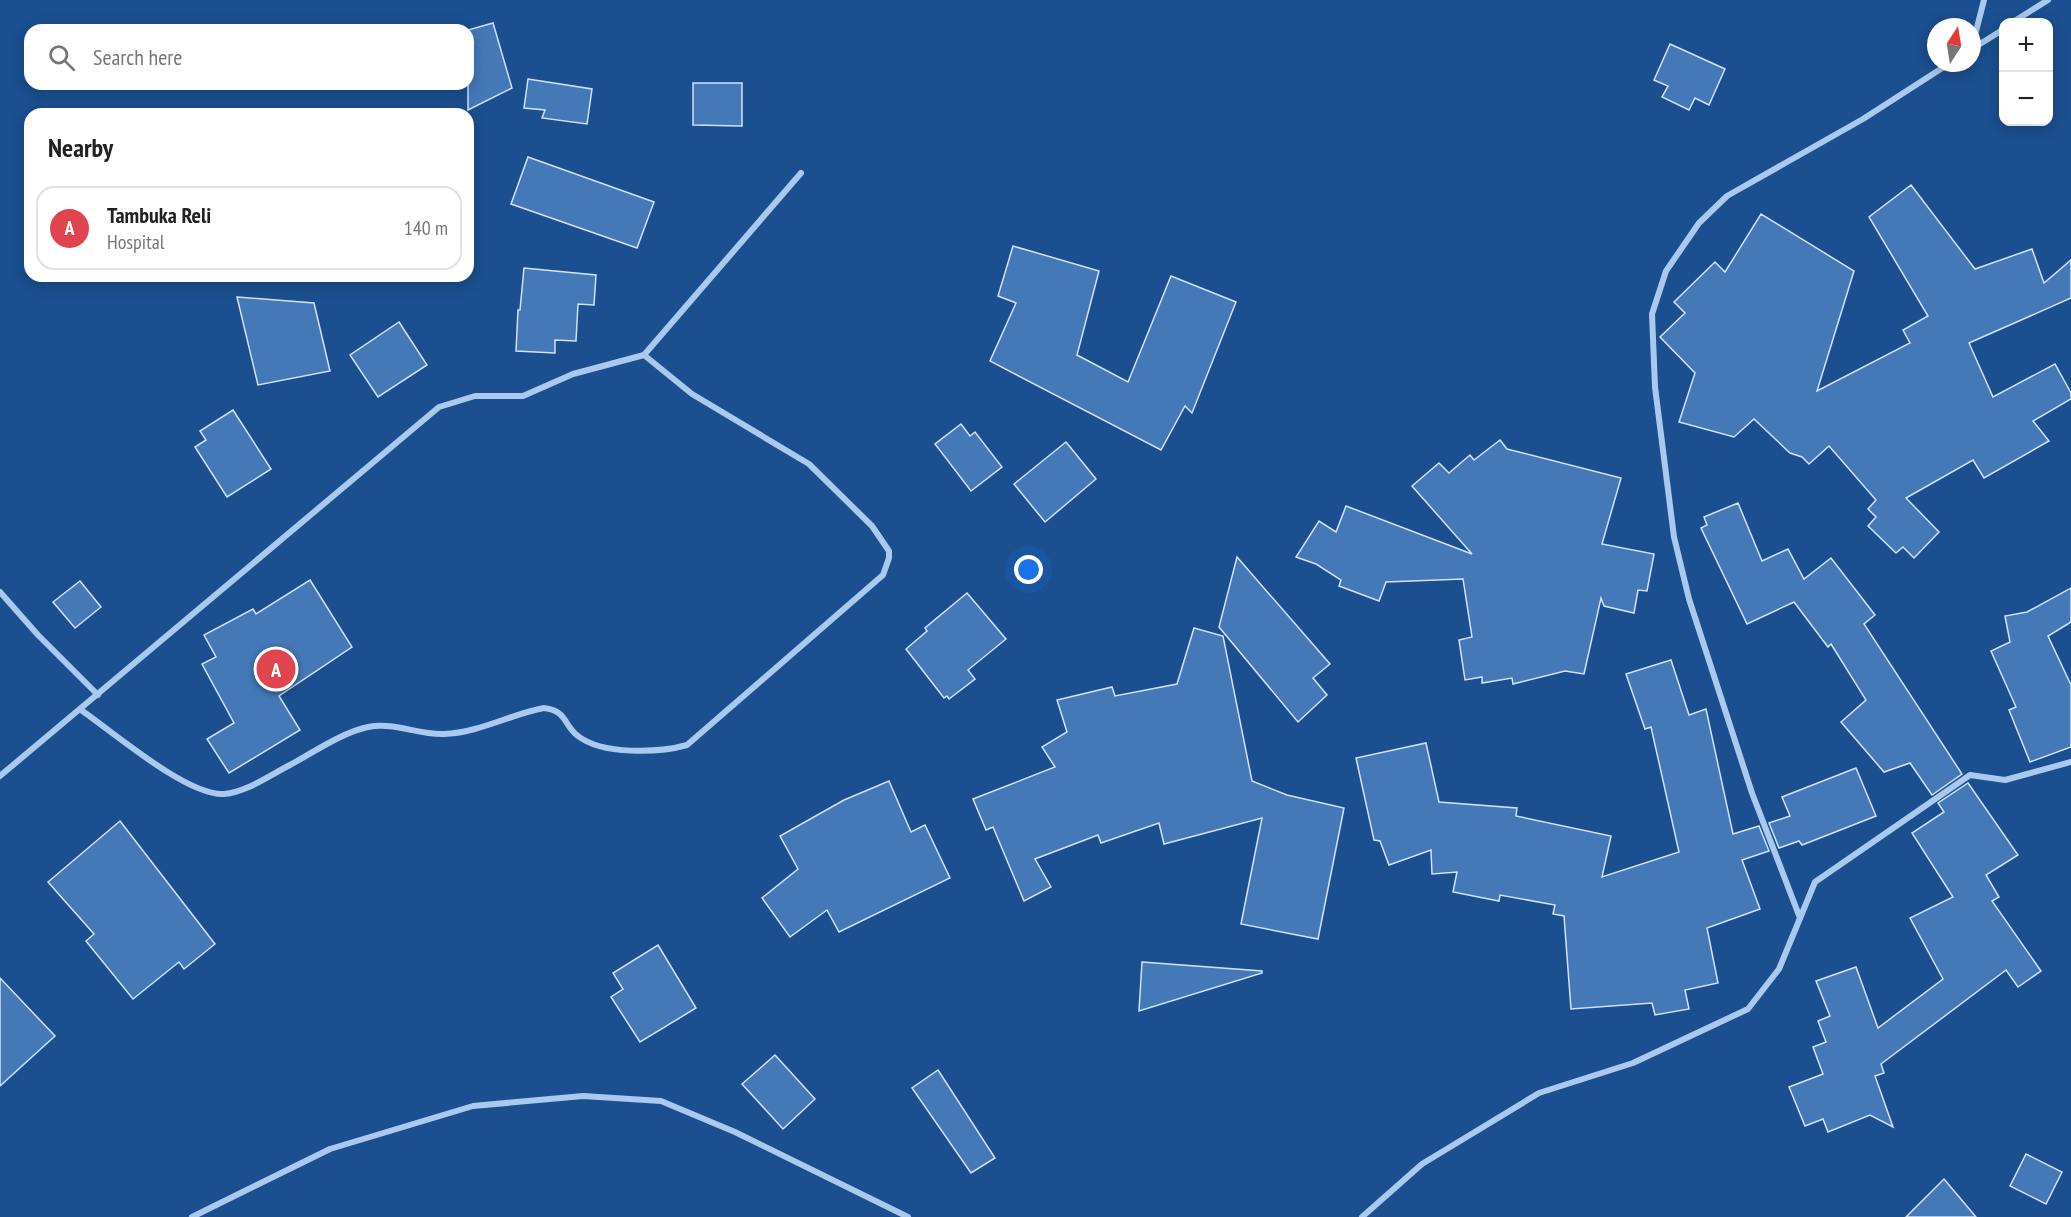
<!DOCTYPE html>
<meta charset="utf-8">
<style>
:root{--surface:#fff;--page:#f6f6f6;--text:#222;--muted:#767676;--line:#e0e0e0;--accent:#857141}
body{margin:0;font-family:"PT Sans Narrow",sans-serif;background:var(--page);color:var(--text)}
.controls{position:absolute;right:18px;top:18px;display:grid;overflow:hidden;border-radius:12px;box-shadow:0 3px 15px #0003}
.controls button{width:54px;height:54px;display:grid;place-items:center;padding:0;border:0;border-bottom:2px solid var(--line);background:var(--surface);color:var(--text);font:30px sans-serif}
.compass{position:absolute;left:1927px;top:18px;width:54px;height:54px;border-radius:50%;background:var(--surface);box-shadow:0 3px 15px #0003;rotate:12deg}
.you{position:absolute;left:1029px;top:570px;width:21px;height:21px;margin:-15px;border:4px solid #fff;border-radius:50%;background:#1a73e8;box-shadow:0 0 0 9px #1a73e833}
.badge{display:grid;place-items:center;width:39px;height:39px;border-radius:50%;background:var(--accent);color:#fff;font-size:20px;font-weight:700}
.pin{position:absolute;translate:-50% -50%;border:3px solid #fff;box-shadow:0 2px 6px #0006}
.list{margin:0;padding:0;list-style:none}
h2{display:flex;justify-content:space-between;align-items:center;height:78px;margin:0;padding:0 24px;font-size:26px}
h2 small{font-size:20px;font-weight:400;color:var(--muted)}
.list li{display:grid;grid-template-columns:39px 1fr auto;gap:18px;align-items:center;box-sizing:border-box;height:84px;margin:0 12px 12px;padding:0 12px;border:2px solid var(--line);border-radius:18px}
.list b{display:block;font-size:22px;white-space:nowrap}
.list p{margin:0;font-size:20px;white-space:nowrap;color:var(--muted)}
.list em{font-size:20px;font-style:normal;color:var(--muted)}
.icon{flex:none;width:33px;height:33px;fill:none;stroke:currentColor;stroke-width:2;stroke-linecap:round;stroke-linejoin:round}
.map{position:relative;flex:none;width:2071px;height:1217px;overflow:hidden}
.search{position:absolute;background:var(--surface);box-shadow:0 3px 15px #0003;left:24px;top:24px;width:450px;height:66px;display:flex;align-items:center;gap:15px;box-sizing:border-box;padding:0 21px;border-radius:18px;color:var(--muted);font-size:22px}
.panel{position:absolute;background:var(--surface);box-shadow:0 3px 15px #0003;left:24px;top:108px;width:450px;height:174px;border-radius:18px}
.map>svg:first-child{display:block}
.building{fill:#4478b7;stroke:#cfe3fa;stroke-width:1.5}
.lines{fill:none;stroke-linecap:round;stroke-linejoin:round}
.minor{stroke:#a9c9ee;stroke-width:6}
</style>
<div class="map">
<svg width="2071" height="1217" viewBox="0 0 2071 1217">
<rect width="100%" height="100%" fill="#1b4f8f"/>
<g class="building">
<path d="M 493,23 L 512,88 L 468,110 L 468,30 Z"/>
<path d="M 1670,44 L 1725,69 L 1709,105 L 1695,98 L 1689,110 L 1662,97 L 1668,86 L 1654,80 Z"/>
<path d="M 528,79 L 592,89 L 587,124 L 542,118 L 545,110 L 524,108 Z"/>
<path d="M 693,83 L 742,83 L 742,126 L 693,125 Z"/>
<path d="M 528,157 L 654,202 L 637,248 L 511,204 Z"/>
<path d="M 1911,185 L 1975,269 L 2032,249 L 2044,283 L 2071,260 L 2071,298 L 1969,343 L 1993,397 L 2055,364 L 2071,393 L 2071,399 L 2033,421 L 2049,441 L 1984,478 L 1973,460 L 1906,498 L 1939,532 L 1914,558 L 1903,547 L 1896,553 L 1868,526 L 1876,517 L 1868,509 L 1876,500 L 1829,446 L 1809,464 L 1802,457 L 1790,453 L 1754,419 L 1734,437 L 1679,422 L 1695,373 L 1660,337 L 1685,313 L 1674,302 L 1715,262 L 1725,272 L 1761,214 L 1854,271 L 1817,391 L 1910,343 L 1903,330 L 1928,316 L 1869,217 Z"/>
<path d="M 1013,246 L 1099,271 L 1077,355 L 1128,382 L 1171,276 L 1236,302 L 1192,413 L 1185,406 L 1161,450 L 990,361 L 1016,303 L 998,296 Z"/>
<path d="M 524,268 L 596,275 L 594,305 L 578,304 L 576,341 L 555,340 L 555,353 L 516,351 L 518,310 L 520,310 Z"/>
<path d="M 237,297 L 314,303 L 330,371 L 258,385 Z"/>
<path d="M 399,322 L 427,365 L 378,397 L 350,355 Z"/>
<path d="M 233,410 L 271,469 L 227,497 L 195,447 L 206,440 L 200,431 Z"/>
<path d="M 961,424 L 970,436 L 975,432 L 1002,467 L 971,491 L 935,444 Z"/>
<path d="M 1500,440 L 1507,449 L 1621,478 L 1602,544 L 1654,554 L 1647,591 L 1638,590 L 1634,613 L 1604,606 L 1601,598 L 1584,674 L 1565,671 L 1513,684 L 1512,678 L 1482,683 L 1482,677 L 1465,680 L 1459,640 L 1472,637 L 1463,579 L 1386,582 L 1379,601 L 1339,586 L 1341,580 L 1316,564 L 1296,557 L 1319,521 L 1336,532 L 1346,506 L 1472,554 L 1412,486 L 1439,463 L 1449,473 L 1470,455 L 1474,460 Z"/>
<path d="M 1066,442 L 1096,479 L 1045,522 L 1014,484 Z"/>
<path d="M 1738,503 L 1762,561 L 1788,549 L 1804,579 L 1831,558 L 1875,615 L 1864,624 L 1962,774 L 1932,795 L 1910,763 L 1884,772 L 1841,722 L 1866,700 L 1831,644 L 1828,647 L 1794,602 L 1747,624 L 1701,528 L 1707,525 L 1704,517 Z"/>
<path d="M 1237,557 L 1330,664 L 1313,678 L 1327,695 L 1298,722 L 1219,627 Z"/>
<path d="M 310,580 L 352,647 L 279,696 L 300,730 L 229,773 L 207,739 L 234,723 L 202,664 L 216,657 L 204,635 L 253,609 L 256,614 Z"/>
<path d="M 80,581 L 101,607 L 75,628 L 53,602 Z"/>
<path d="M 2071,588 L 2071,622 L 2048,636 L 2071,685 L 2071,747 L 2030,762 L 2009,710 L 2016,707 L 1991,651 L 2010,642 L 2005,616 L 2027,612 Z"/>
<path d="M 967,593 L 1006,639 L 968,670 L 975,679 L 949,699 L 947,696 L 944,698 L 906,649 L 927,631 L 925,628 Z"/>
<path d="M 1194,628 L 1223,636 L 1252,781 L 1287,795 L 1344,808 L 1318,939 L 1241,924 L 1262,818 L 1164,844 L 1159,823 L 1101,843 L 1098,835 L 1035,859 L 1051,887 L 1024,901 L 993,827 L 986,830 L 973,799 L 1055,767 L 1042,747 L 1067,732 L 1057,700 L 1112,687 L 1115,696 L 1177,684 Z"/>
<path d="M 1671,660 L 1689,715 L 1706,709 L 1733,834 L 1759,826 L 1769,851 L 1742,860 L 1760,909 L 1707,928 L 1718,983 L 1685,990 L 1689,1009 L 1655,1015 L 1652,1003 L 1571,1009 L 1564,916 L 1553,914 L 1555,905 L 1500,895 L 1499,901 L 1453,892 L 1457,872 L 1432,874 L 1431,850 L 1389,865 L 1380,841 L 1374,840 L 1356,758 L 1426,743 L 1439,802 L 1517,808 L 1516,816 L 1611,836 L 1602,877 L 1679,852 L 1651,727 L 1645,729 L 1626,674 Z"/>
<path d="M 1856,768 L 1876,816 L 1802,845 L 1799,841 L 1779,848 L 1769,823 L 1790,816 L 1782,797 Z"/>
<path d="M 889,781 L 911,832 L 925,825 L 950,878 L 839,932 L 827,910 L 790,937 L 762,898 L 798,869 L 780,836 L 844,800 Z"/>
<path d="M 1968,783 L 2018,855 L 1986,875 L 1999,897 L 1992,901 L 2041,971 L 2018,987 L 2006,970 L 1881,1064 L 1884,1073 L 1875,1076 L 1893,1127 L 1870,1115 L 1828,1132 L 1823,1119 L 1805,1126 L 1789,1087 L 1823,1074 L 1813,1047 L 1826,1042 L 1818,1021 L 1830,1016 L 1816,981 L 1856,967 L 1878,1028 L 1943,979 L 1910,918 L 1953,897 L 1912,833 L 1944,812 L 1938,803 Z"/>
<path d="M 120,821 L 215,944 L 184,969 L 179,962 L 133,999 L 86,941 L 94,934 L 48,882 Z"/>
<path d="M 658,945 L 696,1008 L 640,1042 L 611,997 L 623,989 L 613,973 Z"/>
<path d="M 1142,962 L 1262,971 L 1262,973 L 1139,1011 Z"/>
<path d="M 0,978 L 55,1036 L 0,1086 Z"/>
<path d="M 775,1055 L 815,1099 L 783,1129 L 742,1084 Z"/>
<path d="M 938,1070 L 995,1158 L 971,1173 L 912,1088 Z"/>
<path d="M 2026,1154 L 2062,1172 L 2046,1204 L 2010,1186 Z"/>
<path d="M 1944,1179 L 1976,1217 L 1906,1217 Z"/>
</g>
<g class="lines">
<g class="minor">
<path d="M 2013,22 L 2048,0"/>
<path d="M 1972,47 L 1984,0"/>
<path d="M 1972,49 L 2004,29"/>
<path d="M 0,592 L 38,635 L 98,695"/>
<path d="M 81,710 C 113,732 187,796 224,794 C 247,792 270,775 290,765 C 312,753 343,732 368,727 C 396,722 417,735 444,734 C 478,733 511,714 544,708 C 568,711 563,725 578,736 C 602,755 659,753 687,745 L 883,575 L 889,558 L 889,551 L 872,526 L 809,464 L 692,394 L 644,355"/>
<path d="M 0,776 L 439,407 L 475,396 L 523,396 L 573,374 L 644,355 L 801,173"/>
<path d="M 1800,918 L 1752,793 L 1689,599 L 1674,537 L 1655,387 L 1652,314 L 1666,271 L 1699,223 L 1727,196 L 1863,119 L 1950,63"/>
<path d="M 192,1217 L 330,1149 L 473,1106 L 583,1096 L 661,1101 L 735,1132 L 908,1217"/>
<path d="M 1362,1217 L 1422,1164 L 1539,1093 L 1633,1063 L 1748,1009 L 1779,969 L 1815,882 L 1970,775 L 2005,780 L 2071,762"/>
</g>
</g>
</svg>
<div class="controls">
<button>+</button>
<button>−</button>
</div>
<svg class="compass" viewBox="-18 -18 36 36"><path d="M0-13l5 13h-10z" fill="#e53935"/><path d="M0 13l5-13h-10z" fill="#767676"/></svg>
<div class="you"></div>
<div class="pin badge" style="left:276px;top:669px;background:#e0444e">A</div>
<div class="search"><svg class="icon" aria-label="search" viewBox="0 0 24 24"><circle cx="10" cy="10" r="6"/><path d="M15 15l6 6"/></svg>Search here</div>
<section class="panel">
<h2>Nearby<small></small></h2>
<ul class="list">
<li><span class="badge" style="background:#e0444e">A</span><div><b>Tambuka Reli</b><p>Hospital</p></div><em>140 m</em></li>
</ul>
</section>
</div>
